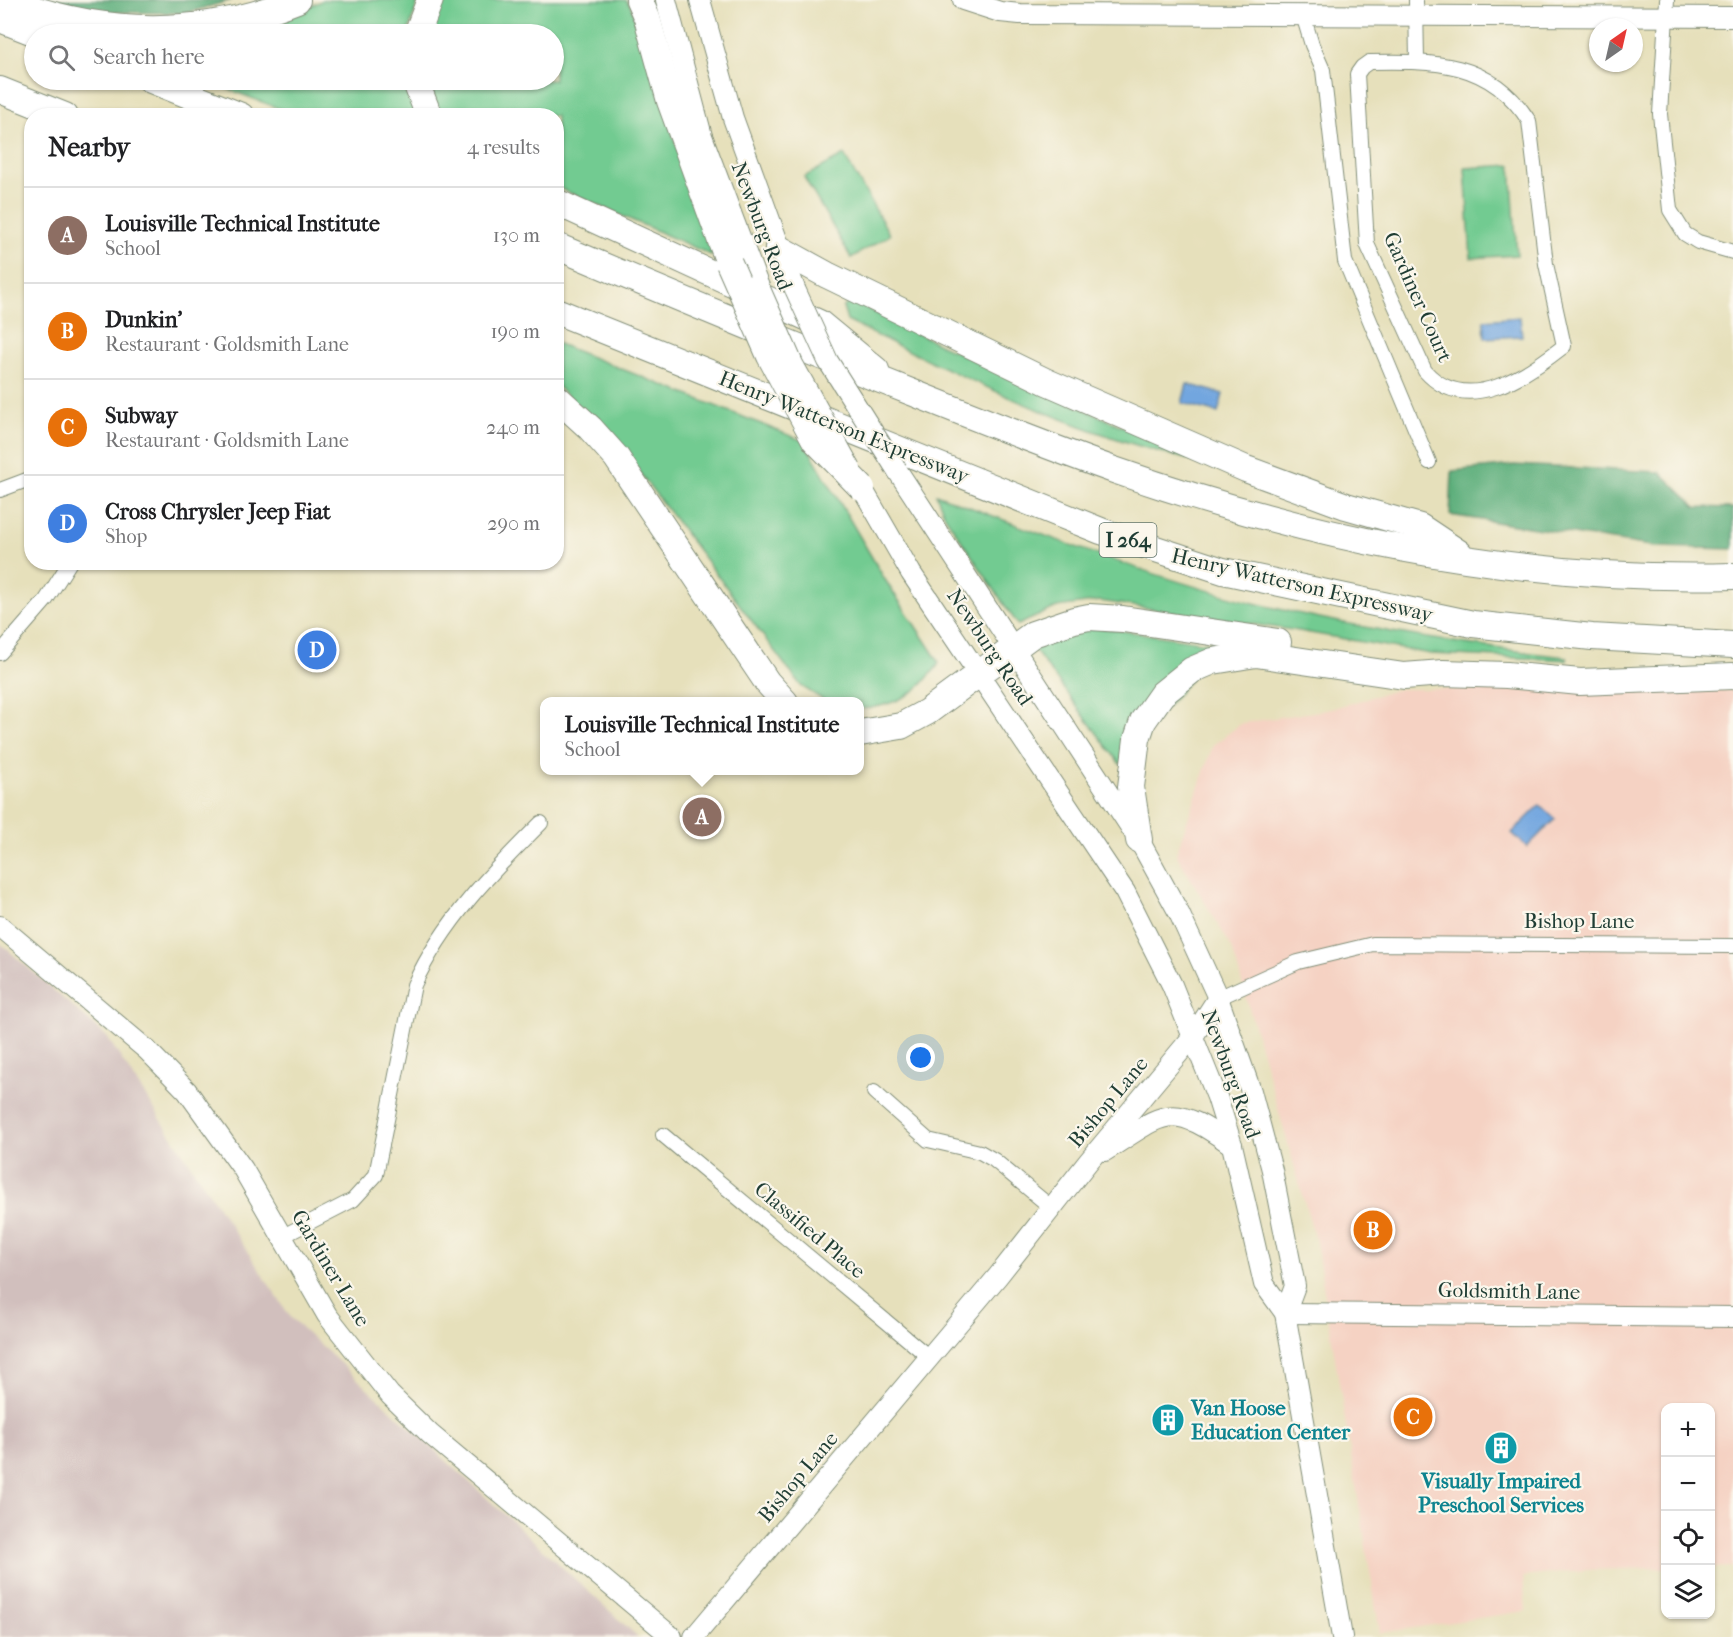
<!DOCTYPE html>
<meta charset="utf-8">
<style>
:root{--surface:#fff;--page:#f6f6f6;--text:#202124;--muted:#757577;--line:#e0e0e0;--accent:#0f766e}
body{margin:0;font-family:"IM FELL French Canon",serif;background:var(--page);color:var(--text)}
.controls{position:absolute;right:18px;bottom:18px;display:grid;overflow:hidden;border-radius:12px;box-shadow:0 2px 4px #0004}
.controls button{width:54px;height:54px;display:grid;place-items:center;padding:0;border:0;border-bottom:2px solid var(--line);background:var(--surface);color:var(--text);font:30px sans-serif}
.compass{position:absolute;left:1589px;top:18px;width:54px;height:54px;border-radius:50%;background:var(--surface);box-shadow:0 2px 4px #0004;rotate:34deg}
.you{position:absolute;left:921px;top:1058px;width:21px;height:21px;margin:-15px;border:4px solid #fff;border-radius:50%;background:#1a73e8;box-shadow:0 0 0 9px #1a73e833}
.badge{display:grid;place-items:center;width:39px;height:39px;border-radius:50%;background:var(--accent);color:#fff;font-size:20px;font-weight:700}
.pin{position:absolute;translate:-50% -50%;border:3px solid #fff;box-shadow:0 2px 6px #0006}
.popup{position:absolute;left:540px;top:697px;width:324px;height:78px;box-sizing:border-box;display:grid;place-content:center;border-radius:12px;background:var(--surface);filter:drop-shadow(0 2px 4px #0005);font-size:20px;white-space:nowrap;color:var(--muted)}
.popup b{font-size:22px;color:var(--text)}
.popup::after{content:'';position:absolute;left:50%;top:100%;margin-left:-12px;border:12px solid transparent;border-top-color:var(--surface)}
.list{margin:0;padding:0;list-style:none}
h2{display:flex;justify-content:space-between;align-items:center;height:78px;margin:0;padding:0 24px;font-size:26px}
h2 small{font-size:20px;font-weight:400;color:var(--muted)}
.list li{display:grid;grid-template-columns:39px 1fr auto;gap:18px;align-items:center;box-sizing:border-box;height:96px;padding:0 24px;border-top:2px solid var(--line)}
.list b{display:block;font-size:22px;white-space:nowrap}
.list p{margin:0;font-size:20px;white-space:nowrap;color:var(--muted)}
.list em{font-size:20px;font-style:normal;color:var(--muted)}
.icon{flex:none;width:33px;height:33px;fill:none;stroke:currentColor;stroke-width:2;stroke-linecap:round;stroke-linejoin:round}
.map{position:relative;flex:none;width:1733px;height:1637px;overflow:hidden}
.search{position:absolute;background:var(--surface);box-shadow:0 2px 4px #0004;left:24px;top:24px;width:540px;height:66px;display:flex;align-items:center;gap:15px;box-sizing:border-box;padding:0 21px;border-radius:33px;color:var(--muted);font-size:22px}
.panel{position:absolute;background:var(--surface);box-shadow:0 2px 4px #0004;left:24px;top:108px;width:540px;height:462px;border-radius:24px}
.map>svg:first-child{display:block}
.built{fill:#f5d2c3}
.industrial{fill:#d1bfbd}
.green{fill:#72cb91;stroke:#488462;stroke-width:1.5}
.forest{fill:#5daf7b;stroke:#3e7658;stroke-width:1.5}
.water{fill:#72a6df;stroke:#48728a;stroke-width:1.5}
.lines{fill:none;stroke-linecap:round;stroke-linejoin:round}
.street-casing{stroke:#828e78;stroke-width:16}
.secondary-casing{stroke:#828e78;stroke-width:22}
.highway-casing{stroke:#828e78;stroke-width:28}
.street{stroke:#fff;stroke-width:14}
.secondary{stroke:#fff;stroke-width:20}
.highway{stroke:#fff;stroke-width:26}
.secondary-bridge-casing{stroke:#828e78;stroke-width:22;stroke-linecap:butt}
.highway-bridge-casing{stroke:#828e78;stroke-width:28;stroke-linecap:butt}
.secondary-bridge{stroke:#fff;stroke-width:20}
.highway-bridge{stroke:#fff;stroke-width:26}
.labels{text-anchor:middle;stroke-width:4.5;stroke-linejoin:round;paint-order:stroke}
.shield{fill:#fbf7ec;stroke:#61756b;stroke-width:1.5}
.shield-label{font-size:20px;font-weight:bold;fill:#1f3d34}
.street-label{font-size:21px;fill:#1f3d34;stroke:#fbf7ec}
.culture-label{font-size:21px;font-weight:bold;fill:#0d838f;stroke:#fbf7ec;text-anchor:start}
</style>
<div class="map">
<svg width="1733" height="1637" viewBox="0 0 1733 1637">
<rect width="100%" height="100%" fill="#fbf7ec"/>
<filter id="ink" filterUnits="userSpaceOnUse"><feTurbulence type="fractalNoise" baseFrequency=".0167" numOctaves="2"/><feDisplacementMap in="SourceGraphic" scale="12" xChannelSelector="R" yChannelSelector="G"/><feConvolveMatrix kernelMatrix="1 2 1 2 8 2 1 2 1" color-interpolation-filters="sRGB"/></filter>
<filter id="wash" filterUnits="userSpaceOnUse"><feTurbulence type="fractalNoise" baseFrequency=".008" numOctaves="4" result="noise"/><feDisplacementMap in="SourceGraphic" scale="24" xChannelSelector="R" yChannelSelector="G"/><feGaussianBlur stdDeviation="1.35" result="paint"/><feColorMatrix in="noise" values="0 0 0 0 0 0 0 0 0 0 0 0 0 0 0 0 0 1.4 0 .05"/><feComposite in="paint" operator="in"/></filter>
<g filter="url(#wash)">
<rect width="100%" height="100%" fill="#e6e0bb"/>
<path class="built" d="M 1399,689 L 1733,690 L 1733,1567 L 1711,1568 L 1710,1408 L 1666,1408 L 1665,1568 L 1586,1570 L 1523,1577 L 1526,1611 L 1380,1633 L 1316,1242 L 1232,948 L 1176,854 L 1213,745 L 1242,723 L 1327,710 Z"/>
<path class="industrial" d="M 0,943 L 107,1037 L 291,1318 L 638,1637 L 0,1637 Z"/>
<g class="green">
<path d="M 323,0 L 419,0 L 407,34 L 215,34 L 304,9 Z"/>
<path d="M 442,0 L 626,0 L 631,7 L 713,256 C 661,232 609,211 557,187 L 556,116 L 441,115 L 427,80 L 554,80 L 554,34 L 428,34 Z"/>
<path d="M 204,80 L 406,80 L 419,115 L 296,115 Z"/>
<path d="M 844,155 L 890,235 L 851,258 L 804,177 Z"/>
<path d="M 1511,165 L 1517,255 L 1471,258 L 1465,168 Z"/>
<path d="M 852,301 L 943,346 L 1204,463 C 1079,436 963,377 847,321 L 843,307 Z"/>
<path d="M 556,343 L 804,441 L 884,578 L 939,662 C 937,670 932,671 928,677 C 914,697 886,707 861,709 L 860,702 L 825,701 L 801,686 L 633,464 L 557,386 Z"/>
<path d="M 936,494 C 1042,535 1148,576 1258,604 C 1360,629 1462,645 1566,657 L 1567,660 L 1431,654 L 1293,630 L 1100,601 L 1057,607 L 1018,625 L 945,516 Z"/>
<path d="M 1095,627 L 1216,644 L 1214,650 L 1120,764 L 1033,648 L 1040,643 Z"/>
</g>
<g class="forest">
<path d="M 43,0 L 232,0 L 186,13 L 102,12 Z"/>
<path d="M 1514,465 L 1660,472 L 1696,507 L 1733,508 L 1733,549 L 1657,547 L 1450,515 L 1452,471 Z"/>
</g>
<g class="water">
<path d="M 1520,317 L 1522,336 L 1485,338 L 1484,320 Z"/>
<path d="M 1187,384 L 1223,394 L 1218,413 L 1182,403 Z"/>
<path d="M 1540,805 L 1555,819 L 1527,847 L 1512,833 Z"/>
</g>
</g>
<g filter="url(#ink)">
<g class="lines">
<g class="street-casing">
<g id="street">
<path d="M 1416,0 L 1417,62"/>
<path d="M 1667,0 L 1660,114 L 1670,210 L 1685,234 L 1698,242 L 1733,252"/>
<path d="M 1303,15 L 1312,45 L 1323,70 L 1345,261 L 1429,462"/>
<path d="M 1369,62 C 1434,61 1490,60 1529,121 L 1546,264 L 1564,346 C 1526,376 1466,417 1425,371 L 1367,244 L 1357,74 L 1362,67 Z"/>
<path d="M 0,490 L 32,478"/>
<path d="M 0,653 L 46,600 L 70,562"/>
<path d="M 1218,998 L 1298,962 L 1373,944 L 1733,946"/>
<path d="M 874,1092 L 928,1140 L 980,1152 L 994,1160 L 1053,1209"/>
<path d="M 663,1135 L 930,1358"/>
<path d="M 283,1236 L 353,1200 L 376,1175 L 414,985 C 443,921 492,872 541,823"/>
</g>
</g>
<g class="secondary-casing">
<g id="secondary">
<path d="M 666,0 L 702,136 L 757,282"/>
<path d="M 700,0 L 733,118 L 795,289"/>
<path d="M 963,0 L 1000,12 L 1020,14 L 1733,17"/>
<path d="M 897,470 L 1139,840 L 1179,913 L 1218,998 L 1251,1091 L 1272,1170 L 1295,1286 L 1285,1313"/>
<path d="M 862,488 L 911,573 L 1125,892 L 1172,985 L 1217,1097 L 1232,1145 L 1264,1284 L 1285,1313 L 1342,1637"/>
<path d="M 0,926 L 147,1050 L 187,1091 L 243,1169 L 327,1315 L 390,1395 L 430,1434 L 672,1637"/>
<path d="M 1105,1151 C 1167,1112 1168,1100 1232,1145"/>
<path d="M 1285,1313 L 1733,1317"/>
<path d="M 694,1637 L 998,1276 L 1088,1162 L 1194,1035 L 1218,998"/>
</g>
</g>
<g class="highway-casing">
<g id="highway">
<path d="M 8,0 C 103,37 202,38 297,0"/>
<path d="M 639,0 L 647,18 L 670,101 L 729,263"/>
<path d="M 0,19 L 38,34"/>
<path d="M 417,34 L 430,0"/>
<path d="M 151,80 L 241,116"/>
<path d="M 415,80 L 429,116"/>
<path d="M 0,90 L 65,116"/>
<path d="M 556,202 L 819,323 L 876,370"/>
<path d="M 556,246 C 674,296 792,345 911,392 C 979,419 1046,446 1114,470 C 1311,539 1523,582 1733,576"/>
<path d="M 778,248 L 827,275 L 1047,382 L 1246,469 L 1346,506 L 1420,527 L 1459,553"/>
<path d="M 556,311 L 1101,531 L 1223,571 L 1473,624 L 1592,637 L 1733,645"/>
<path d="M 556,397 L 590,428 L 616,457 L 767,682 L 785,702"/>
<path d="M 860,733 L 901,726 L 927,712 L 1033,634 L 1074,620 L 1089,617 L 1123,619 L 1278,642"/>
<path d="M 1139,840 L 1131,787 L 1137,739 L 1143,721 L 1162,694 L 1192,670 L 1213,661 L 1256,654 L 1404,676 L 1443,673 L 1507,675 L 1580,682 L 1733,676"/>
</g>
</g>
<use href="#street" class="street"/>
<use href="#secondary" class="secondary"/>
<use href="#highway" class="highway"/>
<g class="secondary-bridge-casing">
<g id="secondary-bridge">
<path d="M 757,282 L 793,364 L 851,469"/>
<path d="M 795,289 L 828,361 L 897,470"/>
</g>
</g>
<g class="highway-bridge-casing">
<path id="highway-bridge" d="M 729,263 L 770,356 L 815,440 L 862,488"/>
</g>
<use href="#secondary-bridge" class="secondary-bridge"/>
<use href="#highway-bridge" class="highway-bridge"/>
</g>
</g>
<defs>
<g id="building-disc" transform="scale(1.725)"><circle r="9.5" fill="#0f9aa8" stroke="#fbf7ec"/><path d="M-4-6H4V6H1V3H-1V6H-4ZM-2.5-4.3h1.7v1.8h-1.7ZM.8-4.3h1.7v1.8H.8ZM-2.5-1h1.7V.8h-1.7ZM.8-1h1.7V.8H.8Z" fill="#fff"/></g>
</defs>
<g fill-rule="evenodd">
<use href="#building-disc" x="1168" y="1420"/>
<use href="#building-disc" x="1501" y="1448"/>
</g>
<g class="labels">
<rect class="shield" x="1099.5" y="523" width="57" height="34" rx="4.5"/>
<g class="shield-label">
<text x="1128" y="547">I 264</text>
</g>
<g class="street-label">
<text transform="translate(762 226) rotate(69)" y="7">Newburg Road</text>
<text transform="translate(1418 297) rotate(66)" y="7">Gardiner Court</text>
<text transform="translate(844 427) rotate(22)" y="7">Henry Watterson Expressway</text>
<text transform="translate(1302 585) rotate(13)" y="7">Henry Watterson Expressway</text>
<text transform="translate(990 647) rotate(56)" y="7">Newburg Road</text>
<text x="1579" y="928">Bishop Lane</text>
<text transform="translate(1231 1074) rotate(70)" y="7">Newburg Road</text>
<text transform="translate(1108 1102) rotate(-50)" y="7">Bishop Lane</text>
<text transform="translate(810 1230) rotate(40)" y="7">Classified Place</text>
<text transform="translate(331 1268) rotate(59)" y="7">Gardiner Lane</text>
<text transform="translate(1509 1291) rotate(1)" y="7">Goldsmith Lane</text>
<text transform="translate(798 1477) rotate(-50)" y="7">Bishop Lane</text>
</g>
<g class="culture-label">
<text x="1191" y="1415">Van Hoose<tspan x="1191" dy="24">Education Center</tspan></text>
<text x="1501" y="1488" text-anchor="middle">Visually Impaired<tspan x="1501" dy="24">Preschool Services</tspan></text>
</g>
</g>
</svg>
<div class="controls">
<button>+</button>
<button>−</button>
<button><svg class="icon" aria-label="locate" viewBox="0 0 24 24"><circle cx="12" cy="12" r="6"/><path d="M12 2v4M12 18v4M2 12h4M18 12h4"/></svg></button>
<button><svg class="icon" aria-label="layers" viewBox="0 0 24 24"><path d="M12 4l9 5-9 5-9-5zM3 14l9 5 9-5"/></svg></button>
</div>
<svg class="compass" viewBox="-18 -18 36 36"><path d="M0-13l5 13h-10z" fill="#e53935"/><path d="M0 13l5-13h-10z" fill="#757577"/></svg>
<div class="you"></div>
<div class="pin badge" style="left:702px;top:817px;background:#8d6e63">A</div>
<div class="popup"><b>Louisville Technical Institute</b>School</div>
<div class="pin badge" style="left:1373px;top:1230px;background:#e8710a">B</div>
<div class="pin badge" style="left:1413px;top:1417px;background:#e8710a">C</div>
<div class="pin badge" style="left:317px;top:650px;background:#3f7fe0">D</div>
<div class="search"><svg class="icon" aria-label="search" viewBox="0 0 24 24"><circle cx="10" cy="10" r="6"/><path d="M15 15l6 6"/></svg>Search here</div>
<section class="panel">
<h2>Nearby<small>4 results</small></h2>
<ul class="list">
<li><span class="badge" style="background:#8d6e63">A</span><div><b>Louisville Technical Institute</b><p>School</p></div><em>130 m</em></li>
<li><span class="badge" style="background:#e8710a">B</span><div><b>Dunkin'</b><p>Restaurant · Goldsmith Lane</p></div><em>190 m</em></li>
<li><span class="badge" style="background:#e8710a">C</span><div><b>Subway</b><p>Restaurant · Goldsmith Lane</p></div><em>240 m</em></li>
<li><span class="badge" style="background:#3f7fe0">D</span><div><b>Cross Chrysler Jeep Fiat</b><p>Shop</p></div><em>290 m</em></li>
</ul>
</section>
</div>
